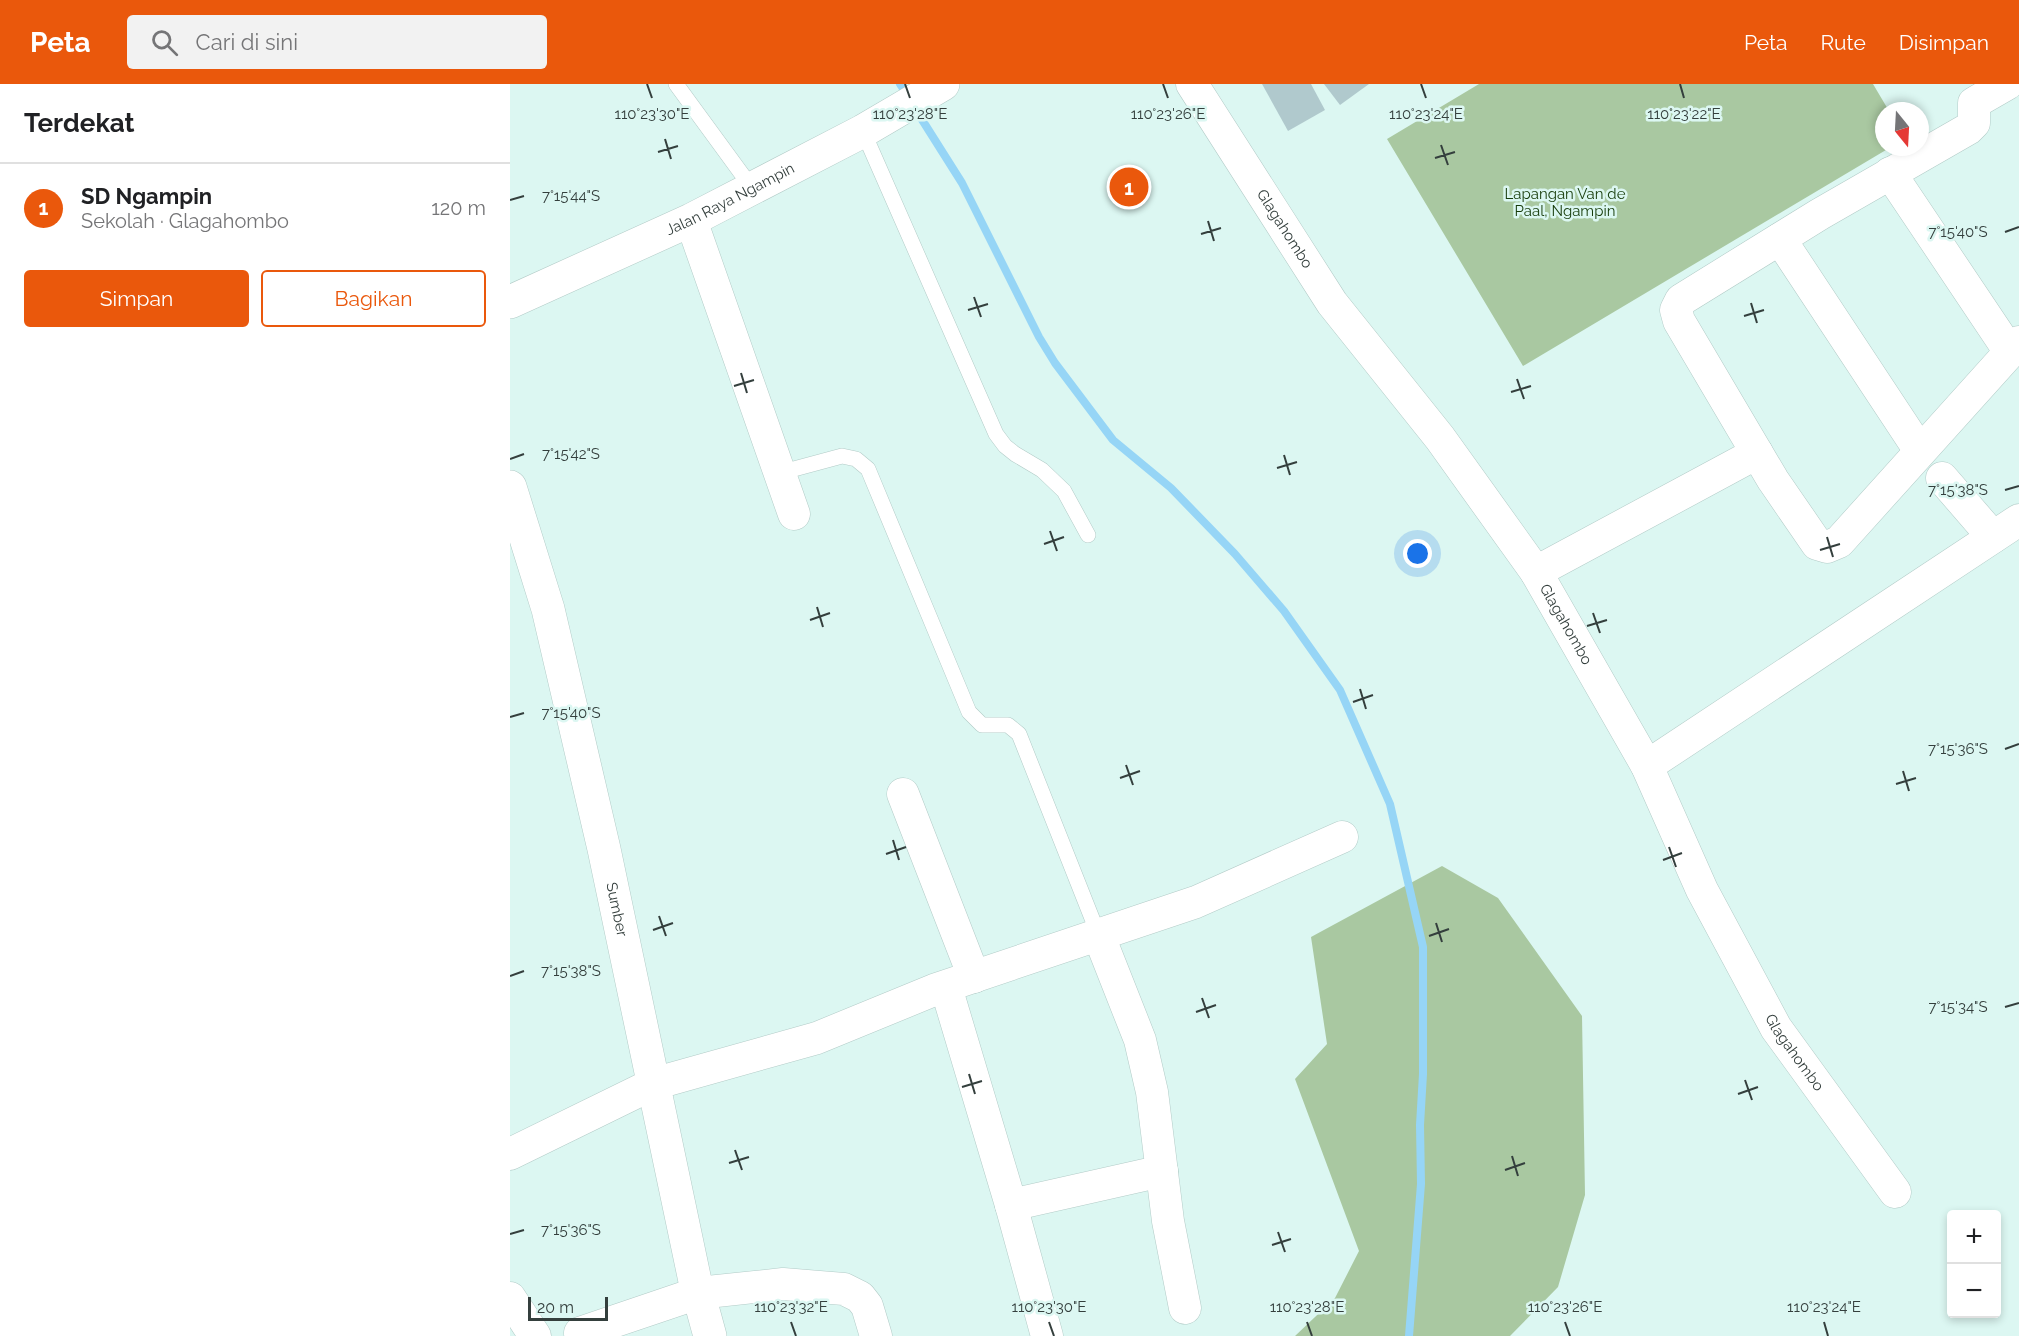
<!DOCTYPE html>
<html lang="id">
<meta charset="utf-8">
<style>
:root{--surface:#fff;--page:#f2f2f2;--text:#202124;--muted:#757577;--line:#e0e0e0;--accent:#ea580c}
body{margin:0;font-family:Raleway,sans-serif;background:var(--page);color:var(--text)}
.controls{position:absolute;right:18px;bottom:18px;display:grid;overflow:hidden;border-radius:6px;box-shadow:0 3px 9px #0003}
.controls button{width:54px;height:54px;display:grid;place-items:center;padding:0;border:0;border-bottom:2px solid var(--line);background:var(--surface);color:var(--text);font:30px sans-serif}
.compass{position:absolute;left:1365px;top:18px;width:54px;height:54px;border-radius:50%;background:var(--surface);box-shadow:0 3px 9px #0003;rotate:162deg}
.scale{position:absolute;left:18px;bottom:15px;width:80px;box-sizing:border-box;padding-left:6px;border:3px solid #343f3d;border-top:0;font-size:16px;line-height:21px;white-space:nowrap;color:#343f3d;-webkit-text-stroke:4px #dcf7f2;paint-order:stroke}
.you{position:absolute;left:908px;top:470px;width:21px;height:21px;margin:-15px;border:4px solid #fff;border-radius:50%;background:#1a73e8;box-shadow:0 0 0 9px #1a73e833}
.badge{display:grid;place-items:center;width:39px;height:39px;border-radius:50%;background:var(--accent);color:#fff;font-size:20px;font-weight:700}
.pin{position:absolute;translate:-50% -50%;border:3px solid #fff;box-shadow:0 2px 6px #0006}
.list{margin:0;padding:0;list-style:none}
h2{display:flex;justify-content:space-between;align-items:center;height:78px;margin:0;padding:0 24px;font-size:26px}
h2 small{font-size:20px;font-weight:400;color:var(--muted)}
.list li{display:grid;grid-template-columns:39px 1fr auto;gap:18px;align-items:center;box-sizing:border-box;height:90px;padding:0 24px;border-top:2px solid var(--line)}
.list b{display:block;font-size:22px;white-space:nowrap}
.list p{margin:0;font-size:20px;white-space:nowrap;color:var(--muted)}
.list em{font-size:20px;font-style:normal;color:var(--muted)}
.actions{display:flex;gap:12px;padding:18px 24px}
.actions a{flex:1;padding:14px 0;border:2px solid var(--accent);border-radius:6px;text-align:center;font-size:21px;color:var(--accent)}
.actions .main{background:var(--accent);color:#fff}
.icon{flex:none;width:33px;height:33px;fill:none;stroke:currentColor;stroke-width:2;stroke-linecap:round;stroke-linejoin:round}
.map{position:relative;flex:none;width:1509px;height:1252px;overflow:hidden}
header{display:flex;align-items:center;gap:36px;box-sizing:border-box;height:84px;padding:0 30px;background:var(--accent);color:#fff}
header strong{font-size:28px}
nav{display:flex;gap:33px;margin-inline-start:auto;font-size:21px}
.search{width:420px;height:54px;background:var(--page);display:flex;align-items:center;gap:15px;box-sizing:border-box;padding:0 21px;border-radius:6px;color:var(--muted);font-size:22px}
main{display:flex}
aside{flex:1;background:var(--surface)}
.map>svg:first-child{display:block}
.green{fill:#a9c8a1}
.lines{fill:none;stroke-linecap:round;stroke-linejoin:round}
.stream{stroke:#96d5f6;stroke-width:8}
.building{fill:#b0c9cd}
.service-casing{stroke:#b2cbc7;stroke-width:16}
.minor-casing{stroke:#b2cbc7;stroke-width:33}
.tertiary-casing{stroke:#b2cbc7;stroke-width:34}
.primary-casing{stroke:#b2cbc7;stroke-width:34}
.service{stroke:#fff;stroke-width:15}
.minor{stroke:#fff;stroke-width:32}
.tertiary{stroke:#fff;stroke-width:33}
.primary{stroke:#fff;stroke-width:33}
.ticks{fill:none;stroke:#343f3d;stroke-width:2}
.labels{text-anchor:middle;stroke-width:5;stroke-linejoin:round;paint-order:stroke}
.park-label{font-size:15px;fill:#173c0a;stroke:#dcf7f2}
.street-label{font-size:15px;fill:#343f3d;stroke:#dcf7f2}
.ticks-label{font-size:15px;text-anchor:middle;fill:#343f3d;stroke:#dcf7f2;stroke-width:5;stroke-linejoin:round;paint-order:stroke}
</style>
<header>
<strong>Peta</strong>
<div class="search"><svg class="icon" aria-label="search" viewBox="0 0 24 24"><circle cx="10" cy="10" r="6"/><path d="M15 15l6 6"/></svg>Cari di sini</div>
<nav><a>Peta</a><a>Rute</a><a>Disimpan</a></nav>
</header>
<main>
<aside>
<h2>Terdekat<small></small></h2>
<ul class="list">
<li><span class="badge">1</span><div><b>SD Ngampin</b><p>Sekolah · Glagahombo</p></div><em>120 m</em></li>
</ul>
<div class="actions"><a class="main">Simpan</a><a>Bagikan</a></div>
</aside>
<div class="map">
<svg width="1509" height="1252" viewBox="0 0 1509 1252">
<rect width="100%" height="100%" fill="#dcf7f2"/>
<g class="green">
<path d="M 969,0 L 1363,0 L 1379,27 L 1374,27 L 1374,63 L 1381,63 L 1013,282 L 877,55 Z"/>
<path d="M 932,782 L 988,814 L 1072,932 L 1075,1111 L 1048,1203 L 1000,1252 L 785,1252 L 825,1214 L 849,1167 L 785,995 L 817,960 L 801,853 Z"/>
</g>
<g class="lines">
<g class="stream">
<path d="M 390,0 L 398,12"/>
<path d="M 404,23 L 452,99 L 529,253 L 545,279 L 603,356 L 661,404 L 725,470 L 774,527 L 830,606 L 880,720 L 913,863 L 913,990 L 910,1041 L 911,1100 L 899,1252"/>
</g>
</g>
<g class="building">
<path d="M 752,0 L 801,0 L 815,26 L 778,47 Z"/>
<path d="M 814,0 L 859,0 L 830,21 Z"/>
</g>
<g class="lines">
<g class="service-casing">
<g id="service">
<path d="M 166,0 L 242,104"/>
<path d="M 353,47 L 486,350 L 495,362 L 505,370 L 532,386 L 554,407 L 578,451"/>
<path d="M 269,389 L 332,372 L 346,375 L 358,385 L 459,628 L 472,641 L 498,641 L 509,650 L 589,852"/>
</g>
</g>
<g class="minor-casing">
<g id="minor">
<path id="s1" d="M 682,0 L 822,219 L 930,354 L 1026,488 L 1137,682 L 1192,806 L 1266,944 L 1385,1108"/>
<path d="M 1497,0 L 1464,19 L 1464,39 L 1458,45 L 1310,130 L 1171,216 L 1166,226 L 1169,237 L 1263,396 L 1307,460 L 1317,463 L 1329,458 L 1509,258"/>
<path d="M 1380,89 L 1500,268"/>
<path d="M 181,136 L 284,430"/>
<path d="M 1270,155 L 1410,367"/>
<path d="M 1432,394 L 1483,453"/>
<path d="M 1026,488 L 1247,369"/>
<path d="M 1137,682 L 1509,436"/>
<path d="M 393,710 L 464,893"/>
<path d="M 589,852 L 630,956 L 642,1008 L 658,1137 L 675,1224"/>
<path d="M 436,903 L 501,1121 L 537,1252"/>
<path d="M 0,1070 L 143,1000 L 307,954 L 424,906 L 686,818 L 832,753"/>
<path d="M 501,1121 L 652,1087"/>
<path d="M 0,1214 L 25,1252"/>
<path d="M 72,1252 L 70,1249 L 188,1209 L 273,1200 L 334,1205 L 350,1213 L 357,1222 L 366,1252"/>
</g>
</g>
<g class="tertiary-casing">
<g id="tertiary">
<path id="s2" d="M 0,403 L 38,525 L 94,765 L 185,1197 L 200,1252"/>
</g>
</g>
<g class="primary-casing">
<g id="primary">
<path id="s3" d="M 0,218 L 181,136 L 353,47 L 433,0"/>
</g>
</g>
<use href="#service" class="service"/>
<use href="#minor" class="minor"/>
<use href="#tertiary" class="tertiary"/>
<use href="#primary" class="primary"/>
</g>
<path class="ticks" d="M 137,0 L 142,14M 395,0 L 400,14M 653,0 L 658,14M 911,0 L 916,14M 1170,0 L 1174,14M 155,55 L 161,75M 931,61 L 938,81M 148,68 L 168,62M 925,74 L 945,68M 0,116 L 14,112M 698,137 L 704,157M 1495,148 L 1509,143M 691,150 L 711,144M 464,213 L 471,233M 1241,219 L 1247,239M 458,226 L 478,220M 1234,232 L 1254,226M 231,289 L 237,309M 1007,295 L 1014,315M 224,302 L 244,296M 1001,308 L 1021,302M 774,371 L 780,391M 0,375 L 14,370M 767,384 L 787,378M 1495,406 L 1509,402M 540,447 L 547,467M 1317,453 L 1323,473M 534,460 L 554,453M 1310,466 L 1330,460M 307,523 L 313,543M 1083,529 L 1090,549M 300,536 L 320,529M 1077,542 L 1097,536M 850,605 L 856,625M 843,618 L 863,611M 0,633 L 14,629M 1495,665 L 1509,660M 616,681 L 623,701M 1393,687 L 1399,707M 610,694 L 630,687M 1386,700 L 1406,694M 383,756 L 389,776M 1159,763 L 1166,783M 376,770 L 396,763M 1153,776 L 1172,769M 149,832 L 156,852M 926,839 L 932,858M 143,846 L 163,839M 919,852 L 939,845M 0,892 L 14,887M 692,914 L 699,934M 1495,923 L 1509,919M 686,928 L 706,921M 459,990 L 465,1010M 1235,996 L 1242,1016M 452,1003 L 472,997M 1228,1010 L 1248,1003M 225,1066 L 232,1086M 1002,1072 L 1008,1092M 219,1079 L 239,1073M 995,1086 L 1015,1079M 768,1148 L 775,1168M 0,1150 L 14,1146M 762,1161 L 781,1155M 281,1238 L 286,1252M 539,1238 L 544,1252M 797,1238 L 802,1252M 1055,1238 L 1060,1252M 1314,1238 L 1318,1252"/>
<g class="labels">
<g class="park-label">
<text x="1055" y="115">Lapangan Van de<tspan x="1055" dy="17">Paal, Ngampin</tspan></text>
</g>
<g class="street-label">
<text dy="5" stroke="none"><textPath href="#s3" startOffset="243">Jalan Raya Ngampin</textPath></text>
<text dy="5" stroke="none"><textPath href="#s1" startOffset="172">Glagahombo</textPath></text>
<text dy="5" stroke="none"><textPath href="#s1" startOffset="658">Glagahombo</textPath></text>
<text dy="5" stroke="none"><textPath href="#s2" startOffset="436">Sumber</textPath></text>
<text dy="5" stroke="none"><textPath href="#s1" startOffset="1144">Glagahombo</textPath></text>
</g>
</g>
<g class="ticks-label">
<text x="142" y="35">110°23'30"E</text>
<text x="400" y="35">110°23'28"E</text>
<text x="658" y="35">110°23'26"E</text>
<text x="916" y="35">110°23'24"E</text>
<text x="1174" y="35">110°23'22"E</text>
<text x="61" y="117">7°15'44"S</text>
<text x="1448" y="153">7°15'40"S</text>
<text x="61" y="375">7°15'42"S</text>
<text x="1448" y="411">7°15'38"S</text>
<text x="61" y="634">7°15'40"S</text>
<text x="1448" y="670">7°15'36"S</text>
<text x="61" y="892">7°15'38"S</text>
<text x="1448" y="928">7°15'34"S</text>
<text x="61" y="1151">7°15'36"S</text>
<text x="281" y="1228">110°23'32"E</text>
<text x="539" y="1228">110°23'30"E</text>
<text x="797" y="1228">110°23'28"E</text>
<text x="1055" y="1228">110°23'26"E</text>
<text x="1314" y="1228">110°23'24"E</text>
</g>
</svg>
<div class="controls">
<button>+</button>
<button>−</button>
</div>
<svg class="compass" viewBox="-18 -18 36 36"><path d="M0-13l5 13h-10z" fill="#e53935"/><path d="M0 13l5-13h-10z" fill="#757577"/></svg>
<div class="scale">20 m</div>
<div class="you"></div>
<div class="pin badge" style="left:619px;top:103px">1</div>
</div>
</main>
